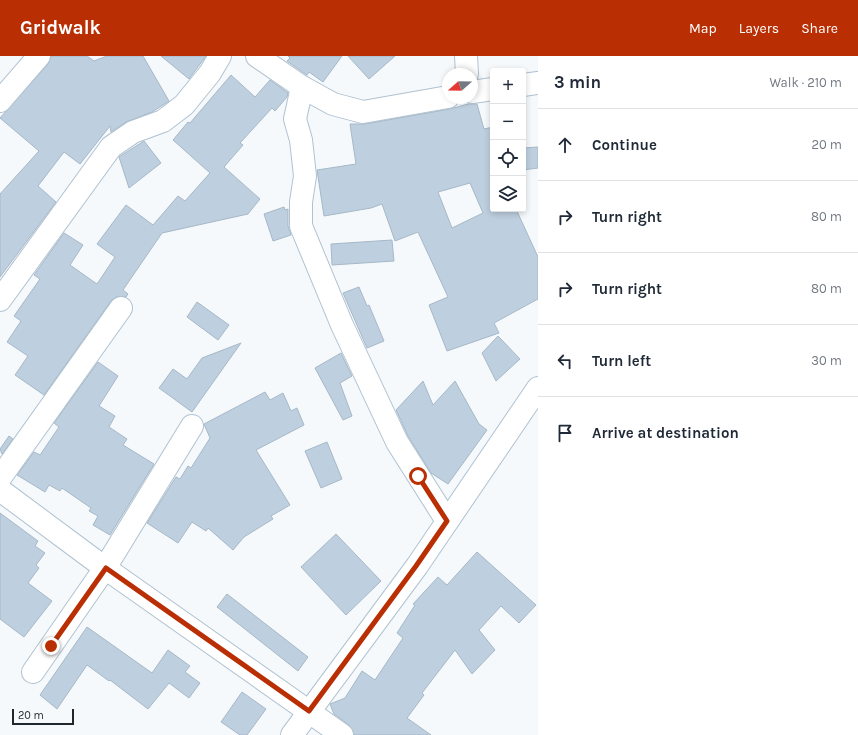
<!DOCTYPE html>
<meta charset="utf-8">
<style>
:root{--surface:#fff;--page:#f6f6f7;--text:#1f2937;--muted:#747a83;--line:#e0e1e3;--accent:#b92f03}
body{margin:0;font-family:Karla,sans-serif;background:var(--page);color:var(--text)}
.controls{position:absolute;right:12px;top:12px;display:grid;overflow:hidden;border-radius:4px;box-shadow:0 2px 6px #0003}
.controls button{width:36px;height:36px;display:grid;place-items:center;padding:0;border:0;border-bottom:1px solid var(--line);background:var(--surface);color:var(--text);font:20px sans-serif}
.compass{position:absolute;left:442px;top:12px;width:36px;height:36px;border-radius:50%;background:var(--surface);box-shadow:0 2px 6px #0003;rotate:250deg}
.scale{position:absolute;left:12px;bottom:10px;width:62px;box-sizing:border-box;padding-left:4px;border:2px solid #1f262c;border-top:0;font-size:11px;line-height:14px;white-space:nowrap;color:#1f262c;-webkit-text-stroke:3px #f5f9fc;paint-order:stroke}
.stop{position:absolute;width:12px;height:12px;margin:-9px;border:3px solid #b92f03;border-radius:50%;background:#fff}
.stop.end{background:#b92f03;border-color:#fff;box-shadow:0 1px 4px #0008}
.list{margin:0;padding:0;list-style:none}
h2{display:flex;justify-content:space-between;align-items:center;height:52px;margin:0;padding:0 16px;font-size:17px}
h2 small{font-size:13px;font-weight:400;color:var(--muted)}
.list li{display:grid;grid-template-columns:26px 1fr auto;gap:12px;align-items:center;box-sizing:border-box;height:72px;padding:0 16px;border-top:1px solid var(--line)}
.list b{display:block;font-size:15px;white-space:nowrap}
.list em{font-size:13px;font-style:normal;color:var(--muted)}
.icon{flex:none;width:22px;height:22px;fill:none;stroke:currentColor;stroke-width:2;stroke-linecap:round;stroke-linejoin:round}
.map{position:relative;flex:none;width:538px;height:679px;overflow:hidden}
header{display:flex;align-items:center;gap:24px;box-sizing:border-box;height:56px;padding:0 20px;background:var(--accent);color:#fff}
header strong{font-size:19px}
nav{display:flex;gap:22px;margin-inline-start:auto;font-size:14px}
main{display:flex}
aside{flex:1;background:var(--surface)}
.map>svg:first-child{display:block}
.building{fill:#becfdf;stroke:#a6b8c7;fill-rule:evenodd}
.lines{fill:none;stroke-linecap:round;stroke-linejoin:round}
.minor-casing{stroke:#b0c2d1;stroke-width:24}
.minor{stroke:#fff;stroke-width:22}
.route{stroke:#b92f03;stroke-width:5}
</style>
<header>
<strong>Gridwalk</strong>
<nav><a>Map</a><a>Layers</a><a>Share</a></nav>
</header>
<main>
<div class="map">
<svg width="538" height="679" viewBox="0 0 538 679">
<rect width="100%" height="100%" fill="#f5f9fc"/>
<g class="building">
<path d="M 51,0 L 87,0 L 94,5 L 107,0 L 143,0 L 169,45 L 152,56 L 126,66 L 111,76 L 110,70 L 80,108 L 64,96 L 38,130 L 56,146 L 0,221 L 0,138 L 39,95 L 0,62 L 48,8 Z"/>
<path d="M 161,0 L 206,0 L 189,23 Z"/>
<path d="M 288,0 L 342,0 L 323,26 L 309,16 L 307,19 L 287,5 L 290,2 Z"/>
<path d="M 348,0 L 395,0 L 369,23 Z"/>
<path d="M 231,19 L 255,41 L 270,24 L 288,37 L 287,41 L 275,55 L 272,52 L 240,87 L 243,89 L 224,111 L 260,143 L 248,158 L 162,177 L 123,234 L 128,238 L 126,241 L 116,241 L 111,245 L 44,339 L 15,319 L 28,300 L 7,286 L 21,265 L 14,260 L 40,223 L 34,219 L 64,177 L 83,189 L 70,209 L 97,228 L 115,201 L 97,188 L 126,149 L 153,169 L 178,140 L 185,145 L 210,117 L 173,84 L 188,66 L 190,67 Z"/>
<path d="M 468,48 L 477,48 L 484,73 L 493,71 L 493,153 L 516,153 L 538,201 L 538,243 L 494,267 L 499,277 L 447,295 L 429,249 L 448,241 L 418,176 L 395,185 L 382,148 L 371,152 L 324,160 L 317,114 L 356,108 L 350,68 L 365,68 L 450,53 ZM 470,127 L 483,157 L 452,172 L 438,136 Z"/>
<path d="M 144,85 L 161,107 L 129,132 L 119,101 Z"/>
<path d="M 538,91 L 538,112 L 523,114 L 523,92 Z"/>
<path d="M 284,151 L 285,154 L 288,153 L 288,170 L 291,179 L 273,185 L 264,158 Z"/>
<path d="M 392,184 L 394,205 L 332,209 L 331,188 Z"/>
<path d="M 359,231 L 367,250 L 369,249 L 384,285 L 367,292 L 343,237 Z"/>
<path d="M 197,246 L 229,269 L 218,284 L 187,261 Z"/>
<path d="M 498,280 L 520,303 L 496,325 L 482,297 Z"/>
<path d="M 241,287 L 192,356 L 159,332 L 173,313 L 187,323 L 202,302 Z"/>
<path d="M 341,297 L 352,320 L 340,327 L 352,360 L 343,364 L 315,312 Z"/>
<path d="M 98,306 L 118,320 L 99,350 L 115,360 L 109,371 L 127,383 L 123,389 L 154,408 L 110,479 L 93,469 L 98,460 L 89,455 L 91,452 L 62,432 L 60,435 L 49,429 L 45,436 L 17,419 L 34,396 L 40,399 L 59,371 L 54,367 Z"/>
<path d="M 423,325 L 433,349 L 455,325 L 479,368 L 487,374 L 448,428 L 431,417 L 408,380 L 396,354 Z"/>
<path d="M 265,336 L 270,344 L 283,337 L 291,355 L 297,352 L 304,369 L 256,394 L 290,449 L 271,460 L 273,463 L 244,481 L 233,494 L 208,472 L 206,475 L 192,466 L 178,487 L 147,467 L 176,421 L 180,423 L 188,410 L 191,412 L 210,382 L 204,368 Z"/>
<path d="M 9,380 L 13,383 L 2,398 L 0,393 Z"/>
<path d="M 327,386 L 342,423 L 321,432 L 305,395 Z"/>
<path d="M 0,457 L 38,485 L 35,490 L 45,497 L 36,509 L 39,512 L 28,527 L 52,545 L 24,581 L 0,563 Z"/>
<path d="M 336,478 L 381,525 L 346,559 L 301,511 Z"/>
<path d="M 477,496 L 536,549 L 519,567 L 501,550 L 479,574 L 495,594 L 472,618 L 455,594 L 422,637 L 424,639 L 407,662 L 431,679 L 354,679 L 349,669 L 334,658 L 330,648 L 345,642 L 362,615 L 375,624 L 403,582 L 397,577 L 415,549 L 413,548 L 438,521 L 447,529 Z"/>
<path d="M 227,538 L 308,601 L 298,615 L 217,551 Z"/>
<path d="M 87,571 L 152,617 L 168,594 L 190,610 L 185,616 L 200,627 L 189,642 L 169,627 L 148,653 L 110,624 L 109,625 L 87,609 L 57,653 L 40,639 Z"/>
<path d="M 242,636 L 266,653 L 247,679 L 240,679 L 221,666 Z"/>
</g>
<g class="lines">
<g class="minor-casing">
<g id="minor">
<path d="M 257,0 L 302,31 L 333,48 L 363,56 L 448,41"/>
<path d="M 466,0 L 467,18"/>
<path d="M 523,29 L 538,27"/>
<path d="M 302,31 L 295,63 L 301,84 L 305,120 L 301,146 L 301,170 L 342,269 L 397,386 L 447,465"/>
<path d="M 472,36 L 493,33"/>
<path d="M 0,45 L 39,0"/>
<path d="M 0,244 L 111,91 L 133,76 L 163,65 L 184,49 L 210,17 L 220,0"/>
<path d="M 0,422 L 121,252"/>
<path d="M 0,434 L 105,512 L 342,679"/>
<path d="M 33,616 L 105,512 L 192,370"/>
<path d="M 292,679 L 417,510 L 538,332"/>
</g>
</g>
<use href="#minor" class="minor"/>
</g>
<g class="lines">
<path class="route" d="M 51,590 L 106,512 L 309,655 L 416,510 L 447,465 L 418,420"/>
</g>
</svg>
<div class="controls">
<button>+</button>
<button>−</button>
<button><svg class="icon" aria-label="locate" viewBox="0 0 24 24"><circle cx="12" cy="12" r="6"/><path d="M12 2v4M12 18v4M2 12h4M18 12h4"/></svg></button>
<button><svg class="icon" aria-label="layers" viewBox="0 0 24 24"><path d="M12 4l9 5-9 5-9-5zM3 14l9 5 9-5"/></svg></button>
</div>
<svg class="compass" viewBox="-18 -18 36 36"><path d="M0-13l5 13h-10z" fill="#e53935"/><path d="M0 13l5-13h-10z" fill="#747a83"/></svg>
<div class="scale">20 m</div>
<div class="stop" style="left:418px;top:420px"></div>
<div class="stop end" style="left:51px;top:590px"></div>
</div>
<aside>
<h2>3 min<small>Walk · 210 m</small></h2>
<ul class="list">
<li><svg class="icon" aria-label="ahead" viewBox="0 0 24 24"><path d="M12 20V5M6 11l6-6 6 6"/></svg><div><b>Continue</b></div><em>20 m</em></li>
<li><svg class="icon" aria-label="right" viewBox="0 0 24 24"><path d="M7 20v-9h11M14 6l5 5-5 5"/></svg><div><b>Turn right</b></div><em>80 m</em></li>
<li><svg class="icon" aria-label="right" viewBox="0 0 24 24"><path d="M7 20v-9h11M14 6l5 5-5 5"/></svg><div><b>Turn right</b></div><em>80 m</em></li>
<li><svg class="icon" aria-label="left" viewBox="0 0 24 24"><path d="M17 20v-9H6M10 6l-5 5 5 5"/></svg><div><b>Turn left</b></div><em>30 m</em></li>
<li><svg class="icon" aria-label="arrive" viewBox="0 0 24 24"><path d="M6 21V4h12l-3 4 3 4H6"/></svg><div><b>Arrive at destination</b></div></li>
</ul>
</aside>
</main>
